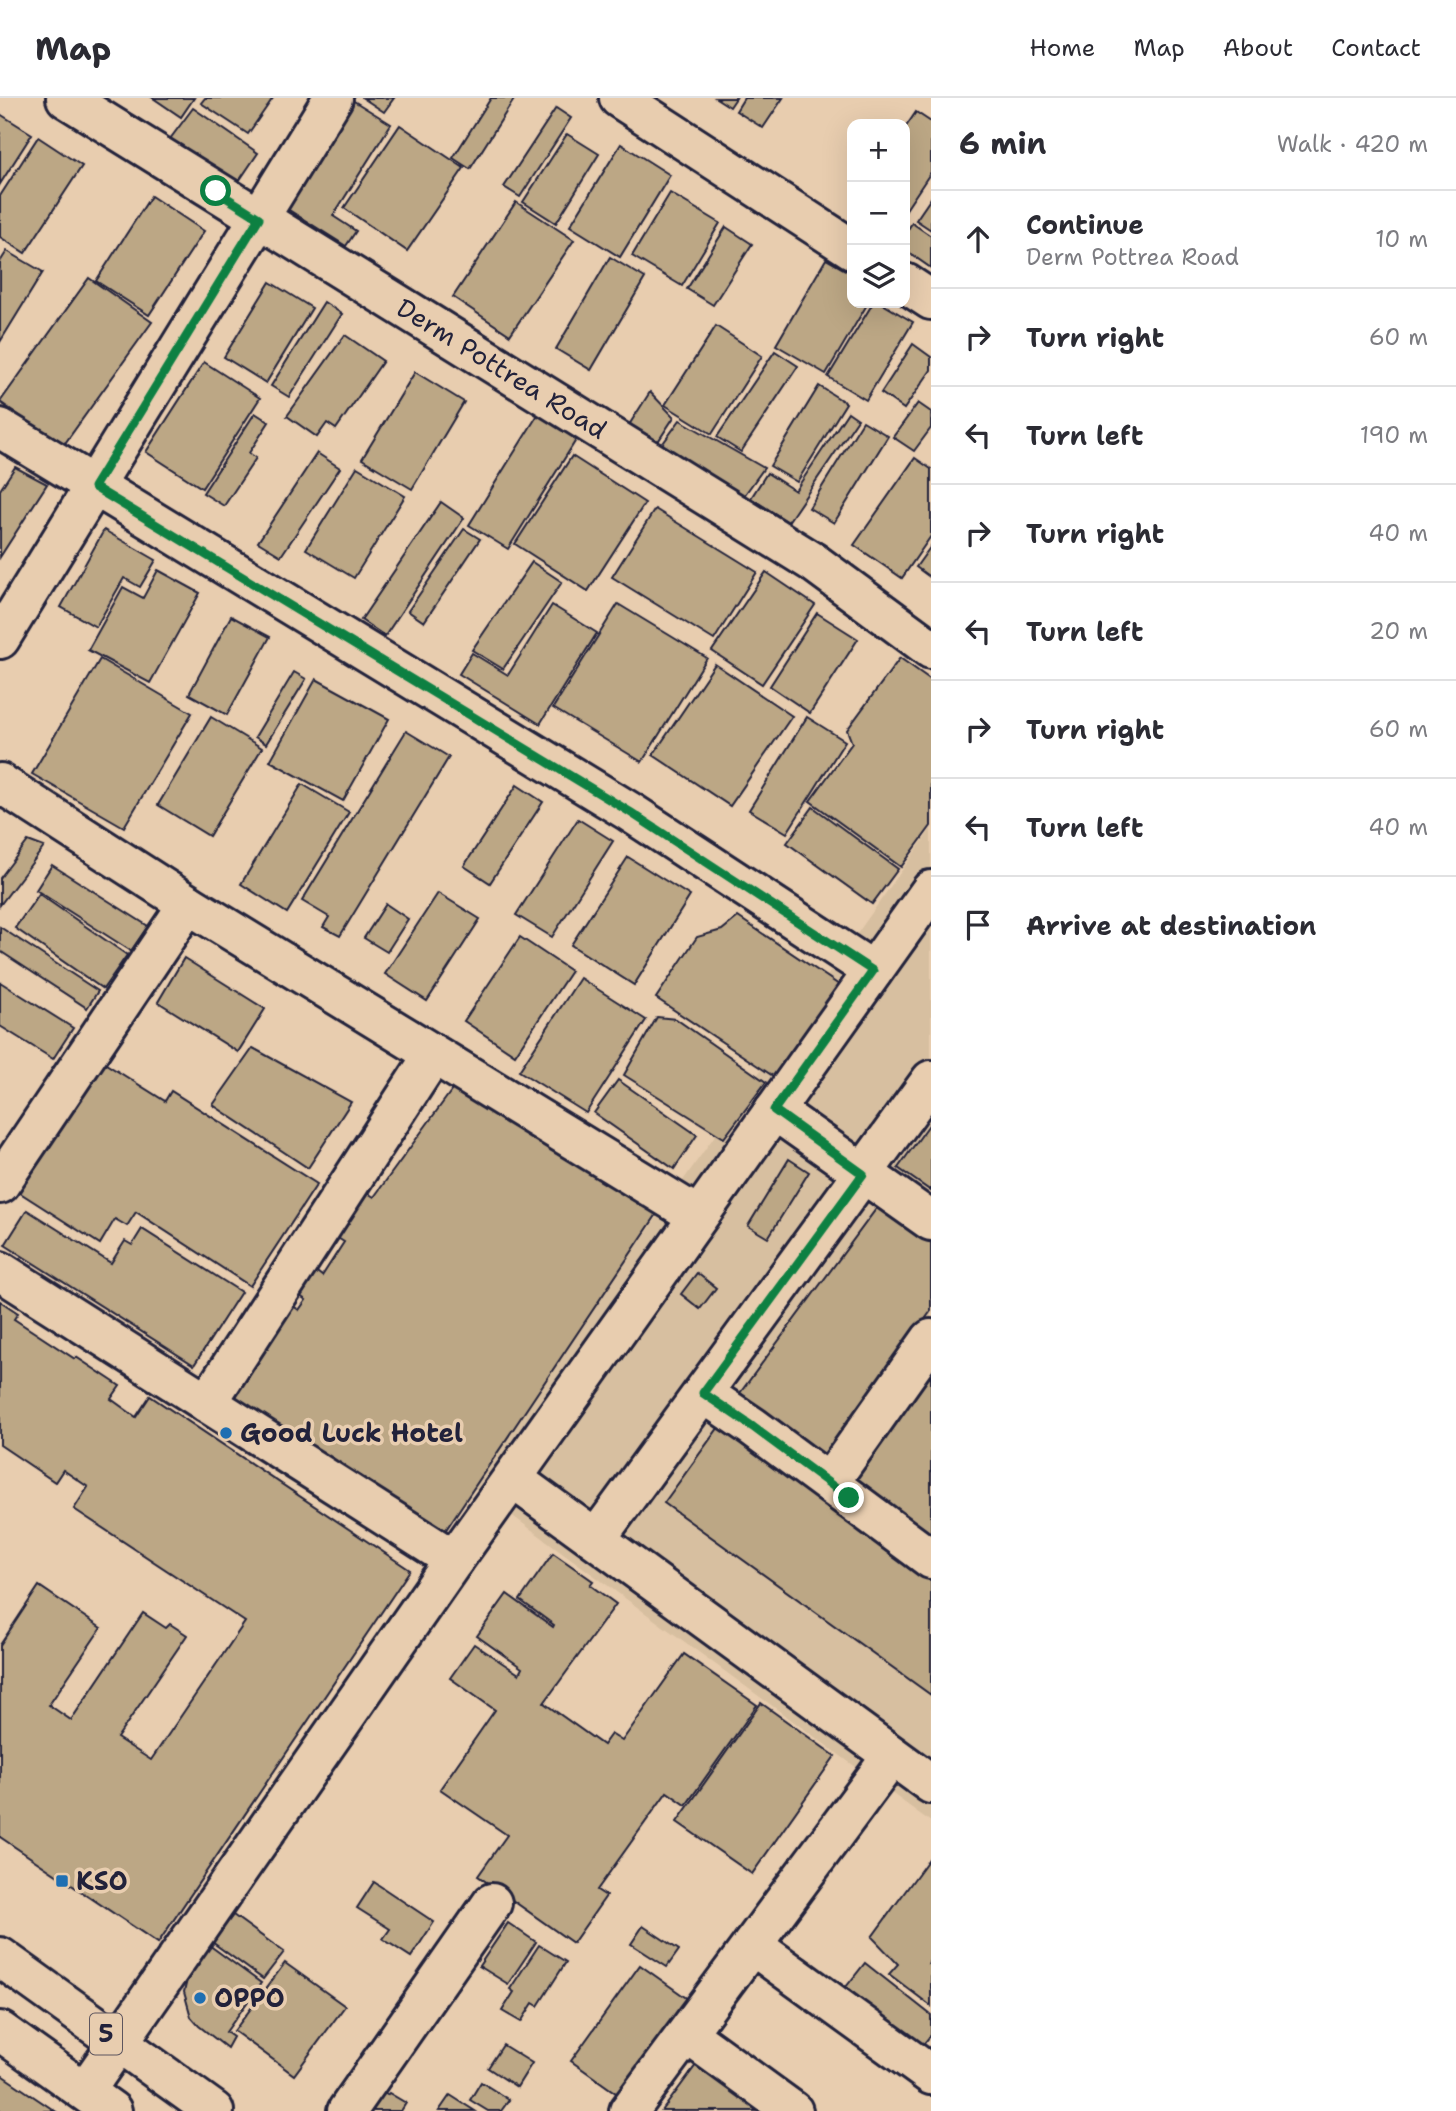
<!DOCTYPE html>
<meta charset="utf-8">
<style>
:root{--surface:#fff;--page:#f2f2f3;--text:#2b2b33;--muted:#7c7c81;--line:#e1e1e2}
body{margin:0;font-family:"Shantell Sans",sans-serif;background:var(--page);color:var(--text)}
.controls{position:absolute;right:21px;top:21px;display:grid;overflow:hidden;border-radius:14px;box-shadow:0 7px 28px #0002}
.controls button{width:63px;height:63px;display:grid;place-items:center;padding:0;border:0;border-bottom:2px solid var(--line);background:var(--surface);color:var(--text);font:35px sans-serif}
.stop{position:absolute;width:21px;height:21px;margin:-16px;border:5px solid #0b8043;border-radius:50%;background:#fff}
.stop.end{background:#0b8043;border-color:#fff;box-shadow:0 2px 7px #0008}
.list{margin:0;padding:0;list-style:none}
h2{display:flex;justify-content:space-between;align-items:center;height:91px;margin:0;padding:0 28px;font-size:30px}
h2 small{font-size:23px;font-weight:400;color:var(--muted)}
.list li{display:grid;grid-template-columns:46px 1fr auto;gap:21px;align-items:center;box-sizing:border-box;height:98px;padding:0 28px;border-top:2px solid var(--line)}
.list b{display:block;font-size:26px;white-space:nowrap}
.list p{margin:0;font-size:23px;white-space:nowrap;color:var(--muted)}
.list em{font-size:23px;font-style:normal;color:var(--muted)}
.icon{flex:none;width:38px;height:38px;fill:none;stroke:currentColor;stroke-width:2;stroke-linecap:round;stroke-linejoin:round}
.map{position:relative;flex:none;width:931px;height:2013px;overflow:hidden}
header{display:flex;align-items:center;gap:42px;box-sizing:border-box;height:98px;padding:0 35px;background:var(--surface);border-bottom:2px solid var(--line)}
header strong{font-size:33px}
nav{display:flex;gap:38px;margin-inline-start:auto;font-size:24px}
main{display:flex}
aside{flex:1;background:var(--surface)}
.map>svg:first-child{display:block}
.built{fill:#d7bfa0}
.building{fill:#bca785;stroke:#22223b;stroke-width:2}
.lines{fill:none;stroke-linecap:round;stroke-linejoin:round}
.minor-casing{stroke:#22223b;stroke-width:44}
.highway-casing{stroke:#22223b;stroke-width:44}
.minor{stroke:#e8cdaf;stroke-width:38}
.highway{stroke:#e8cdaf;stroke-width:38}
.route{stroke:#0b8043;stroke-width:9}
.poi-dot{fill:#1f6fb2;stroke:#e8cdaf;stroke-width:2.5}
.labels{text-anchor:middle;stroke-width:7;stroke-linejoin:round;paint-order:stroke}
.shield{fill:#e8cdaf;stroke:#5d555e;stroke-width:2}
.shield-label{font-size:24px;font-weight:bold;fill:#22223b}
.street-label{font-size:26px;fill:#22223b;stroke:#e8cdaf}
.poi-label{font-size:26px;font-weight:bold;fill:#22223b;stroke:#e8cdaf;text-anchor:start}
</style>
<header>
<strong>Map</strong>
<nav><a>Home</a><a>Map</a><a>About</a><a>Contact</a></nav>
</header>
<main>
<div class="map">
<svg width="931" height="2013" viewBox="0 0 931 2013">
<rect width="100%" height="100%" fill="#e8cdaf"/>
<filter id="ink" filterUnits="userSpaceOnUse"><feTurbulence type="fractalNoise" baseFrequency=".0143" numOctaves="2"/><feDisplacementMap in="SourceGraphic" scale="14" xChannelSelector="R" yChannelSelector="G"/><feConvolveMatrix kernelMatrix="1 2 1 2 8 2 1 2 1" color-interpolation-filters="sRGB"/></filter>
<g filter="url(#ink)">
<path class="built" d="M 931,731 L 931,1724 L 469,1386 Z"/>
<g class="building">
<path d="M 153,0 L 194,0 L 181,19 Z"/>
<path d="M 205,0 L 273,0 L 248,36 L 201,5 Z"/>
<path d="M 349,0 L 391,26 L 333,118 L 356,133 L 346,148 L 281,107 Z"/>
<path d="M 363,0 L 394,0 L 384,14 Z"/>
<path d="M 491,0 L 515,0 L 470,71 L 453,60 Z"/>
<path d="M 716,0 L 736,0 L 730,9 Z"/>
<path d="M 744,0 L 783,0 L 763,30 L 736,13 Z"/>
<path d="M 193,10 L 258,55 L 237,86 L 170,41 Z"/>
<path d="M 556,10 L 571,20 L 520,99 L 504,89 Z"/>
<path d="M 916,14 L 931,24 L 931,74 L 905,113 L 905,30 Z"/>
<path d="M 0,16 L 32,36 L 0,86 Z"/>
<path d="M 400,27 L 464,70 L 407,153 L 344,110 Z"/>
<path d="M 567,36 L 599,56 L 556,125 L 523,104 Z"/>
<path d="M 38,39 L 82,68 L 25,155 L 0,139 L 0,98 Z"/>
<path d="M 621,46 L 670,77 L 620,159 L 570,128 Z"/>
<path d="M 670,95 L 720,125 L 682,188 L 632,158 Z"/>
<path d="M 151,98 L 204,133 L 149,217 L 96,183 Z"/>
<path d="M 931,100 L 931,132 L 916,122 Z"/>
<path d="M 516,104 L 574,142 L 510,237 L 453,199 Z"/>
<path d="M 912,125 L 931,138 L 931,170 L 905,152 L 905,136 Z"/>
<path d="M 726,129 L 752,146 L 713,207 L 687,191 Z"/>
<path d="M 7,153 L 43,174 L 0,244 L 0,164 Z"/>
<path d="M 610,159 L 645,180 L 591,272 L 556,251 Z"/>
<path d="M 826,161 L 852,176 L 852,205 L 868,205 L 826,276 L 776,247 Z"/>
<path d="M 89,180 L 152,224 L 63,348 L 0,304 Z"/>
<path d="M 270,184 L 312,210 L 266,285 L 224,259 Z"/>
<path d="M 324,204 L 342,216 L 289,299 L 271,288 Z"/>
<path d="M 873,205 L 881,205 L 913,224 L 866,302 L 828,279 Z"/>
<path d="M 716,228 L 762,258 L 712,336 L 665,307 Z"/>
<path d="M 345,237 L 383,263 L 336,331 L 327,325 L 317,339 L 287,318 Z"/>
<path d="M 913,246 L 931,259 L 931,272 L 904,311 L 881,295 Z"/>
<path d="M 775,253 L 798,268 L 741,354 L 717,339 Z"/>
<path d="M 204,264 L 260,300 L 202,390 L 146,354 Z"/>
<path d="M 415,274 L 464,304 L 412,391 L 362,361 Z"/>
<path d="M 819,288 L 846,305 L 797,384 L 770,368 Z"/>
<path d="M 650,294 L 674,319 L 657,345 L 629,327 Z"/>
<path d="M 918,305 L 931,314 L 931,330 L 914,353 L 893,339 Z"/>
<path d="M 542,310 L 581,334 L 508,451 L 469,427 Z"/>
<path d="M 848,314 L 858,321 L 788,424 L 751,400 L 767,375 L 795,393 Z"/>
<path d="M 255,315 L 269,324 L 249,355 L 256,360 L 224,408 L 203,395 Z"/>
<path d="M 680,322 L 764,370 L 743,399 L 661,348 Z"/>
<path d="M 863,323 L 888,338 L 834,425 L 809,410 Z"/>
<path d="M 317,355 L 340,370 L 281,458 L 258,444 Z"/>
<path d="M 572,358 L 645,405 L 588,493 L 515,446 Z"/>
<path d="M 915,360 L 931,371 L 931,438 L 902,480 L 854,447 Z"/>
<path d="M 15,369 L 47,386 L 0,459 L 0,392 Z"/>
<path d="M 357,369 L 405,398 L 354,480 L 306,451 Z"/>
<path d="M 441,404 L 464,420 L 385,538 L 361,522 Z"/>
<path d="M 655,411 L 757,474 L 714,542 L 612,479 Z"/>
<path d="M 464,431 L 480,441 L 424,524 L 408,513 Z"/>
<path d="M 104,432 L 156,462 L 140,489 L 124,480 L 96,529 L 61,509 Z"/>
<path d="M 931,448 L 931,480 L 916,469 Z"/>
<path d="M 532,464 L 562,484 L 503,571 L 472,552 Z"/>
<path d="M 158,472 L 200,495 L 150,585 L 88,552 L 123,489 L 143,500 Z"/>
<path d="M 766,474 L 815,507 L 762,586 L 712,553 Z"/>
<path d="M 618,506 L 707,560 L 642,664 L 553,610 Z"/>
<path d="M 552,507 L 597,535 L 540,626 L 459,576 L 472,555 L 508,577 Z"/>
<path d="M 817,515 L 858,541 L 810,615 L 770,588 Z"/>
<path d="M 231,518 L 270,539 L 227,617 L 189,596 Z"/>
<path d="M 900,560 L 931,582 L 931,728 L 901,769 L 810,703 L 852,645 L 847,632 Z"/>
<path d="M 100,561 L 192,615 L 124,729 L 32,676 Z"/>
<path d="M 715,566 L 792,618 L 730,708 L 653,657 Z"/>
<path d="M 294,574 L 306,581 L 266,646 L 255,639 Z"/>
<path d="M 316,581 L 389,621 L 343,703 L 270,663 Z"/>
<path d="M 211,619 L 262,650 L 209,738 L 158,707 Z"/>
<path d="M 807,619 L 845,643 L 787,735 L 749,712 Z"/>
<path d="M 406,633 L 449,659 L 340,838 L 323,829 L 329,819 L 302,803 Z"/>
<path d="M 302,686 L 349,714 L 287,815 L 241,786 Z"/>
<path d="M 517,687 L 543,704 L 490,785 L 464,768 Z"/>
<path d="M 813,709 L 898,771 L 872,806 L 787,745 Z"/>
<path d="M 578,721 L 613,743 L 552,839 L 516,817 Z"/>
<path d="M 28,743 L 44,749 L 0,807 L 0,780 Z"/>
<path d="M 628,759 L 690,798 L 634,887 L 571,847 Z"/>
<path d="M 52,767 L 148,828 L 131,853 L 36,792 Z"/>
<path d="M 438,795 L 480,821 L 427,903 L 385,876 Z"/>
<path d="M 39,796 L 127,857 L 103,891 L 15,830 Z"/>
<path d="M 386,806 L 408,821 L 387,854 L 364,840 Z"/>
<path d="M 738,819 L 842,889 L 779,982 L 656,900 L 697,839 L 722,832 Z"/>
<path d="M 0,829 L 98,893 L 87,910 L 0,853 Z"/>
<path d="M 520,839 L 571,873 L 515,957 L 464,923 Z"/>
<path d="M 184,860 L 265,911 L 238,954 L 158,904 Z"/>
<path d="M 580,880 L 646,922 L 586,1015 L 519,973 Z"/>
<path d="M 0,884 L 73,930 L 53,961 L 0,928 Z"/>
<path d="M 657,919 L 676,921 L 766,984 L 724,1040 L 624,977 Z"/>
<path d="M 253,950 L 351,1004 L 308,1070 L 213,1007 Z"/>
<path d="M 98,961 L 165,1003 L 171,993 L 317,1086 L 250,1188 L 136,1114 L 127,1128 L 115,1121 L 100,1146 L 14,1091 Z"/>
<path d="M 618,982 L 697,1037 L 674,1071 L 594,1015 Z"/>
<path d="M 457,985 L 657,1116 L 443,1436 L 229,1295 L 289,1205 L 299,1212 L 306,1202 L 297,1196 L 313,1171 L 322,1178 L 344,1144 L 336,1139 L 366,1094 L 374,1099 Z"/>
<path d="M 931,1024 L 931,1093 L 898,1070 Z"/>
<path d="M 789,1061 L 809,1074 L 768,1140 L 748,1128 Z"/>
<path d="M 879,1107 L 931,1145 L 931,1213 L 825,1357 L 740,1295 Z"/>
<path d="M 27,1112 L 111,1165 L 125,1143 L 132,1147 L 142,1131 L 241,1194 L 194,1267 L 5,1147 Z"/>
<path d="M 697,1175 L 716,1190 L 700,1211 L 681,1196 Z"/>
<path d="M 0,1203 L 18,1215 L 14,1221 L 75,1261 L 76,1259 L 120,1288 L 111,1301 L 136,1319 L 150,1298 L 410,1472 L 158,1845 L 0,1739 L 0,1547 L 39,1488 L 101,1530 L 49,1607 L 71,1622 L 143,1515 L 166,1530 L 170,1526 L 187,1537 L 117,1640 L 151,1662 L 245,1524 L 74,1411 L 88,1389 L 63,1372 L 55,1384 L 0,1347 Z"/>
<path d="M 931,1257 L 931,1451 L 838,1384 Z"/>
<path d="M 724,1322 L 931,1471 L 931,1597 L 664,1405 Z"/>
<path d="M 553,1455 L 593,1483 L 590,1487 L 616,1506 L 544,1605 L 603,1647 L 611,1636 L 622,1643 L 684,1556 L 757,1607 L 686,1707 L 667,1694 L 597,1792 L 606,1798 L 573,1845 L 478,1778 L 507,1737 L 440,1691 L 495,1612 L 450,1580 L 474,1546 L 519,1576 L 522,1570 L 477,1538 L 507,1496 L 553,1529 L 554,1527 L 520,1502 Z"/>
<path d="M 761,1605 L 835,1658 L 752,1776 L 677,1724 Z"/>
<path d="M 931,1758 L 931,1861 L 928,1866 L 931,1868 L 931,1908 L 889,1876 L 898,1866 L 872,1839 Z"/>
<path d="M 374,1784 L 434,1824 L 411,1859 L 383,1841 L 390,1831 L 357,1810 Z"/>
<path d="M 233,1817 L 284,1854 L 263,1881 L 212,1844 Z"/>
<path d="M 508,1825 L 536,1844 L 508,1886 L 479,1868 Z"/>
<path d="M 643,1828 L 679,1852 L 667,1869 L 631,1846 Z"/>
<path d="M 209,1847 L 261,1885 L 226,1934 L 233,1939 L 227,1950 L 199,1928 L 191,1919 L 184,1894 L 187,1882 Z"/>
<path d="M 539,1847 L 566,1864 L 538,1908 L 533,1905 L 521,1924 L 502,1913 L 514,1894 L 510,1891 Z"/>
<path d="M 285,1865 L 345,1908 L 294,1977 L 234,1933 Z"/>
<path d="M 865,1865 L 931,1917 L 931,1937 L 921,1949 L 846,1889 Z"/>
<path d="M 640,1867 L 692,1904 L 623,2000 L 571,1963 Z"/>
<path d="M 503,1947 L 532,1965 L 517,1989 L 488,1970 Z"/>
<path d="M 702,1959 L 775,2013 L 662,2013 Z"/>
<path d="M 0,1976 L 55,2013 L 0,2013 Z"/>
<path d="M 481,1984 L 509,2002 L 501,2013 L 488,2013 L 470,2002 Z"/>
<path d="M 376,1989 L 387,1997 L 389,1995 L 406,2005 L 401,2013 L 360,2013 Z"/>
<path d="M 450,1997 L 475,2013 L 439,2013 Z"/>
</g>
<g class="lines">
<g class="minor-casing">
<g id="minor">
<path id="s1" d="M 66,0 L 813,464 L 931,551"/>
<path d="M 619,0 L 852,151"/>
<path d="M 905,185 L 931,202"/>
<path d="M 0,330 L 630,714 L 873,873"/>
<path d="M 0,541 L 333,0"/>
<path d="M 0,685 L 188,806 L 698,1118"/>
<path d="M 774,1012 L 931,1123"/>
<path d="M 0,1086 L 188,806"/>
<path d="M 0,1173 L 454,1462"/>
<path d="M 703,1295 L 753,1329 L 931,1461"/>
<path d="M 207,1305 L 433,957"/>
<path d="M 513,1381 L 931,1686"/>
<path d="M 829,1385 L 931,1241"/>
<path d="M 596,1441 L 931,982"/>
<path d="M 752,1847 L 931,1977"/>
<path d="M 687,1936 L 793,2013"/>
<path d="M 85,1993 L 454,1462 L 931,792"/>
<path d="M 347,2013 L 492,1805"/>
<path d="M 629,2013 L 892,1658"/>
</g>
</g>
<g class="highway-casing">
<g id="highway">
<path d="M 0,1859 L 214,2013"/>
<path d="M 0,1933 L 112,2013"/>
</g>
</g>
<use href="#minor" class="minor"/>
<use href="#highway" class="highway"/>
</g>
</g>
<g class="lines" filter="url(#ink)">
<path class="route" d="M 216,93 L 259,120 L 94,389 L 630,714 L 873,873 L 774,1012 L 863,1076 L 703,1295 L 753,1329 L 849,1400"/>
</g>
<g class="poi-dot">
<circle cx="226" cy="1335" r="7"/>
<rect x="55" y="1776" width="14" height="14" rx="3.5"/>
<circle cx="200" cy="1900" r="7"/>
</g>
<g class="labels">
<rect class="shield" x="90" y="1915.5" width="32" height="41" rx="5"/>
<g class="shield-label">
<text x="106" y="1944">5</text>
</g>
<g class="street-label">
<text dy="9" stroke="none"><textPath href="#s1" startOffset="513">Derm Pottrea Road</textPath></text>
</g>
<g class="poi-label">
<text x="240" y="1344">Good Luck Hotel</text>
<text x="76" y="1792">KSO</text>
<text x="214" y="1909">OPPO</text>
</g>
</g>
</svg>
<div class="controls">
<button>+</button>
<button>−</button>
<button><svg class="icon" aria-label="layers" viewBox="0 0 24 24"><path d="M12 4l9 5-9 5-9-5zM3 14l9 5 9-5"/></svg></button>
</div>
<div class="stop" style="left:216px;top:93px"></div>
<div class="stop end" style="left:849px;top:1400px"></div>
</div>
<aside>
<h2>6 min<small>Walk · 420 m</small></h2>
<ul class="list">
<li><svg class="icon" aria-label="ahead" viewBox="0 0 24 24"><path d="M12 20V5M6 11l6-6 6 6"/></svg><div><b>Continue</b><p>Derm Pottrea Road</p></div><em>10 m</em></li>
<li><svg class="icon" aria-label="right" viewBox="0 0 24 24"><path d="M7 20v-9h11M14 6l5 5-5 5"/></svg><div><b>Turn right</b></div><em>60 m</em></li>
<li><svg class="icon" aria-label="left" viewBox="0 0 24 24"><path d="M17 20v-9H6M10 6l-5 5 5 5"/></svg><div><b>Turn left</b></div><em>190 m</em></li>
<li><svg class="icon" aria-label="right" viewBox="0 0 24 24"><path d="M7 20v-9h11M14 6l5 5-5 5"/></svg><div><b>Turn right</b></div><em>40 m</em></li>
<li><svg class="icon" aria-label="left" viewBox="0 0 24 24"><path d="M17 20v-9H6M10 6l-5 5 5 5"/></svg><div><b>Turn left</b></div><em>20 m</em></li>
<li><svg class="icon" aria-label="right" viewBox="0 0 24 24"><path d="M7 20v-9h11M14 6l5 5-5 5"/></svg><div><b>Turn right</b></div><em>60 m</em></li>
<li><svg class="icon" aria-label="left" viewBox="0 0 24 24"><path d="M17 20v-9H6M10 6l-5 5 5 5"/></svg><div><b>Turn left</b></div><em>40 m</em></li>
<li><svg class="icon" aria-label="arrive" viewBox="0 0 24 24"><path d="M6 21V4h12l-3 4 3 4H6"/></svg><div><b>Arrive at destination</b></div></li>
</ul>
</aside>
</main>
